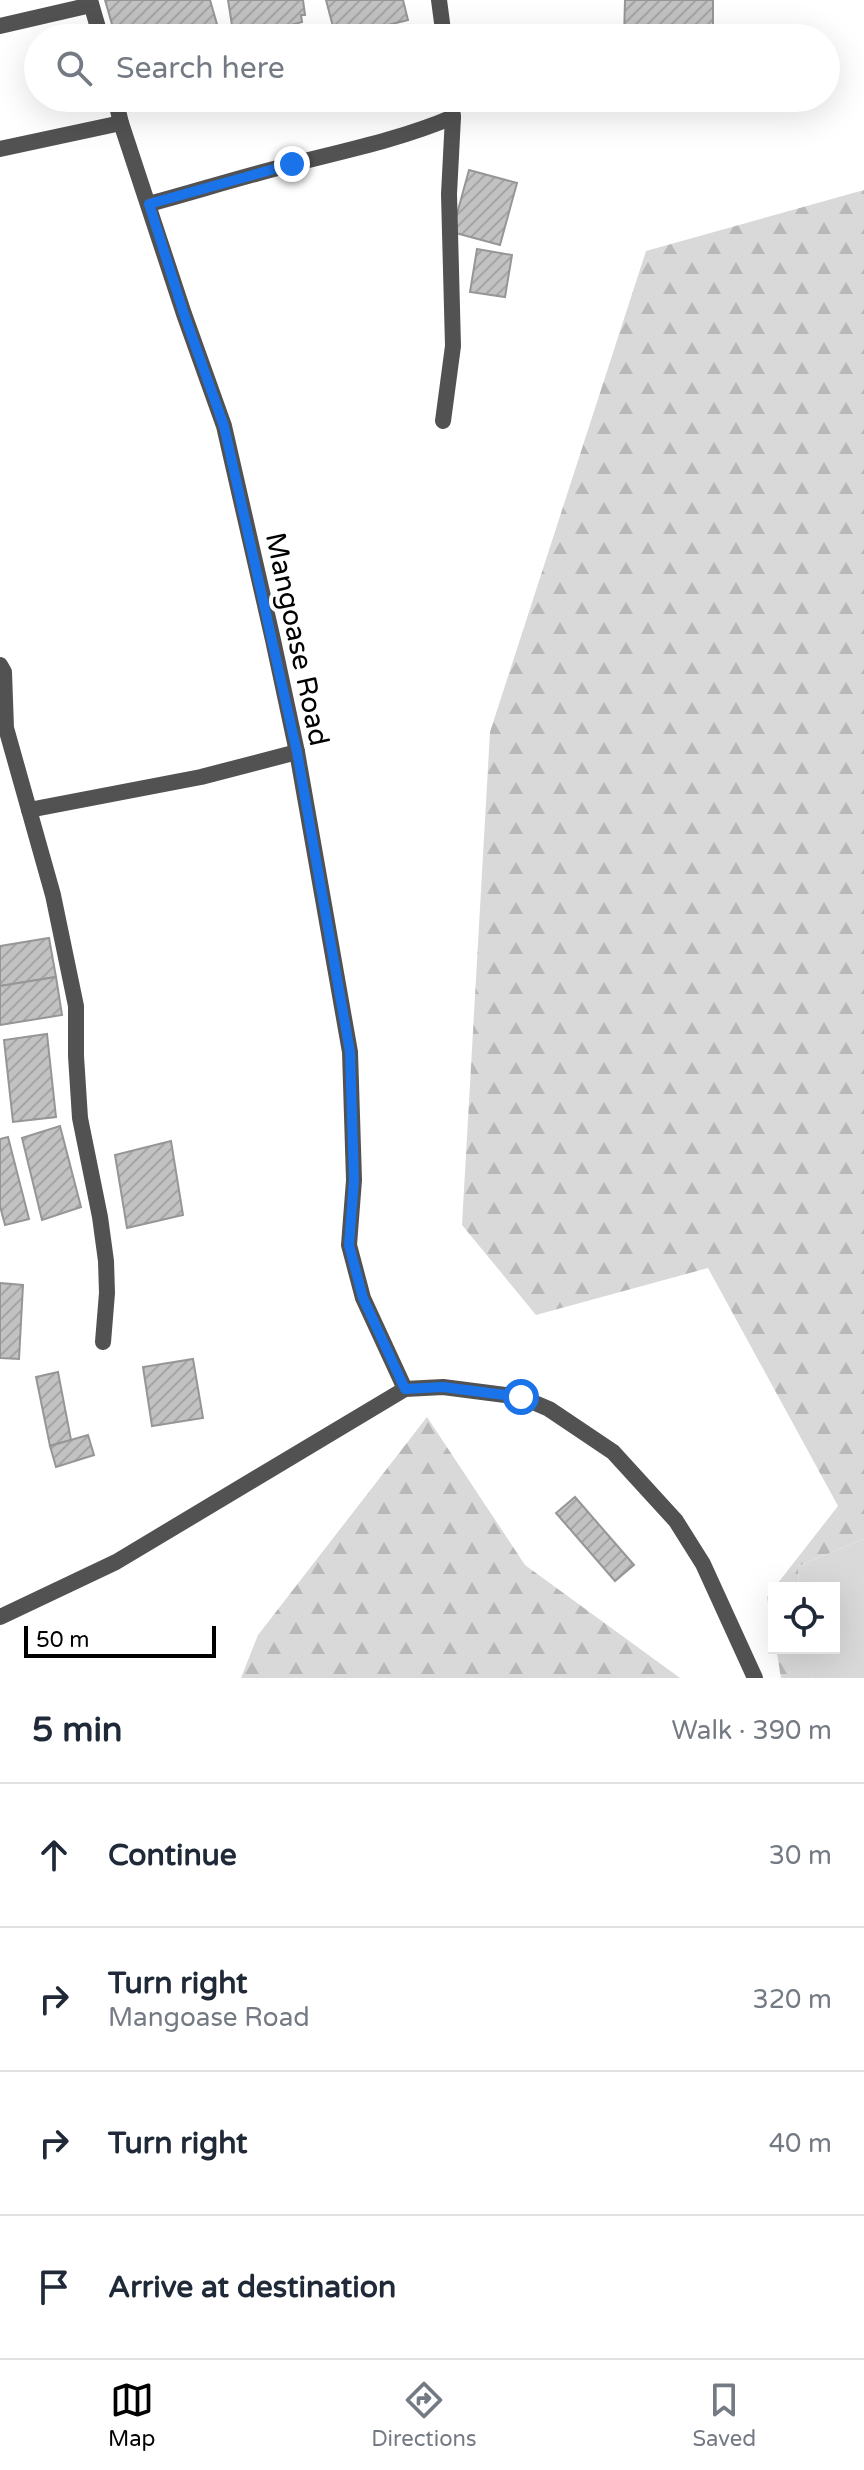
<!DOCTYPE html>
<meta charset="utf-8">
<style>
:root{--surface:#fff;--page:#f6f6f7;--text:#1f2937;--muted:#747a83;--line:#e0e1e3;--accent:#000}
body{margin:0;font-family:"Varela Round",sans-serif;background:var(--page);color:var(--text)}
.controls{position:absolute;right:24px;bottom:24px;display:grid;overflow:hidden;border-radius:0px;box-shadow:0 8px 32px #0002}
.controls button{width:72px;height:72px;display:grid;place-items:center;padding:0;border:0;border-bottom:2px solid var(--line);background:var(--surface);color:var(--text);font:40px sans-serif}
.scale{position:absolute;left:24px;bottom:20px;width:192px;box-sizing:border-box;padding-left:8px;border:4px solid #000;border-top:0;font-size:22px;line-height:28px;white-space:nowrap;color:#000;-webkit-text-stroke:6px #fff;paint-order:stroke}
.stop{position:absolute;width:24px;height:24px;margin:-18px;border:6px solid #1a73e8;border-radius:50%;background:#fff}
.stop.end{background:#1a73e8;border-color:#fff;box-shadow:0 2px 8px #0008}
.list{margin:0;padding:0;list-style:none}
h2{display:flex;justify-content:space-between;align-items:center;height:104px;margin:0;padding:0 32px;font-size:34px}
h2 small{font-size:26px;font-weight:400;color:var(--muted)}
.list li{display:grid;grid-template-columns:52px 1fr auto;gap:24px;align-items:center;box-sizing:border-box;height:144px;padding:0 32px;border-top:2px solid var(--line)}
.list b{display:block;font-size:30px;white-space:nowrap}
.list p{margin:0;font-size:26px;white-space:nowrap;color:var(--muted)}
.list em{font-size:26px;font-style:normal;color:var(--muted)}
.icon{flex:none;width:44px;height:44px;fill:none;stroke:currentColor;stroke-width:2;stroke-linecap:round;stroke-linejoin:round}
.map{position:relative;flex:none;width:864px;height:1678px;overflow:hidden}
.search{position:absolute;background:var(--surface);box-shadow:0 8px 32px #0002;left:24px;right:24px;top:24px;height:88px;display:flex;align-items:center;gap:20px;box-sizing:border-box;padding:0 28px;border-radius:44px;color:var(--muted);font-size:30px}
.sheet{height:680px;background:var(--surface)}
nav{display:flex;justify-content:space-around;align-items:center;box-sizing:border-box;height:112px;border-top:2px solid var(--line);background:var(--surface);font-size:22px;color:var(--muted)}
nav a{display:grid;justify-items:center;gap:4px}
nav .on{color:var(--accent)}
.map>svg:first-child{display:block}
.green{fill:#d9d9d9}
.forest{fill:url(#forest-firs)}
.building{fill:url(#building-hatch);stroke:#969696;stroke-width:2}
.lines{fill:none;stroke-linecap:round;stroke-linejoin:round}
.minor{stroke:#525252;stroke-width:16}
.route{stroke:#1a73e8;stroke-width:10}
.labels{text-anchor:middle;stroke-width:8;stroke-linejoin:round;paint-order:stroke}
.street-label{font-size:28px;fill:#000;stroke:#fff}
</style>
<div class="map">
<svg width="864" height="1678" viewBox="0 0 864 1678">
<defs>
<pattern id="forest-firs" width="22" height="20" patternUnits="userSpaceOnUse" patternTransform="scale(2)"><rect width="22" height="20" fill="#d9d9d9"/><path d="M5 1l3.5 6h-7zM16 11l3.5 6h-7z" fill="#b8b8b8"/></pattern>
<pattern id="building-hatch" width="6" height="6" patternUnits="userSpaceOnUse" patternTransform="scale(2)"><rect width="6" height="6" fill="#c2c2c2"/><path d="M-1 1l2-2M0 6l6-6M5 7l2-2" fill="none" stroke="#a5a5a5"/></pattern>
</defs>
<rect width="100%" height="100%" fill="#fff"/>
<path class="green" d="M 864,1539 L 864,1678 L 813,1678 L 802,1657 L 802,1648 L 834,1648 L 834,1588 L 799,1588 L 798,1566 Z"/>
<g class="forest">
<path d="M 864,190 L 864,1539 L 798,1566 L 799,1588 L 774,1588 L 774,1637 L 767,1597 L 838,1506 L 708,1268 L 536,1315 L 462,1225 L 490,732 L 646,251 Z"/>
<path d="M 427,1417 L 525,1565 L 680,1678 L 241,1678 L 258,1635 Z"/>
<path d="M 776,1648 L 802,1648 L 803,1657 L 813,1678 L 781,1678 Z"/>
</g>
<g class="building">
<path d="M 105,0 L 210,0 L 221,38 L 116,38 Z"/>
<path d="M 228,0 L 303,0 L 305,15 L 301,15 L 302,22 L 284,27 L 285,38 L 234,38 Z"/>
<path d="M 326,0 L 403,0 L 408,20 L 336,38 Z"/>
<path d="M 625,0 L 713,0 L 713,38 L 624,38 Z"/>
<path d="M 469,170 L 517,183 L 500,245 L 452,232 Z"/>
<path d="M 477,249 L 512,255 L 505,297 L 470,292 Z"/>
<path d="M 49,938 L 56,977 L 0,986 L 0,946 Z"/>
<path d="M 56,977 L 62,1015 L 0,1025 L 0,986 Z"/>
<path d="M 47,1034 L 56,1117 L 13,1122 L 4,1040 Z"/>
<path d="M 60,1126 L 81,1207 L 42,1220 L 22,1138 Z"/>
<path d="M 8,1137 L 29,1219 L 5,1225 L 0,1206 L 0,1139 Z"/>
<path d="M 171,1141 L 183,1215 L 127,1228 L 115,1155 Z"/>
<path d="M 0,1283 L 23,1285 L 19,1359 L 0,1358 Z"/>
<path d="M 193,1359 L 203,1418 L 152,1426 L 143,1367 Z"/>
<path d="M 58,1372 L 71,1440 L 50,1446 L 36,1377 Z"/>
<path d="M 88,1435 L 94,1455 L 56,1467 L 50,1446 Z"/>
<path d="M 575,1497 L 634,1565 L 615,1581 L 556,1513 Z"/>
</g>
<g class="lines">
<g class="minor">
<path d="M 90,0 L 101,38"/>
<path d="M 439,0 L 444,38"/>
<path d="M 0,26 L 91,5"/>
<path d="M 115,98 L 121,123 L 184,314 L 224,426 L 273,640 L 297,752 L 350,1052 L 354,1180 L 349,1245 L 363,1298 L 405,1389"/>
<path d="M 0,149 L 121,123"/>
<path d="M 149,204 C 197,191 245,176 293,164 C 348,150 401,139 453,117"/>
<path d="M 443,421 L 453,346 L 449,194 L 453,117 L 451,98"/>
<path d="M 0,665 L 4,672 L 6,728 L 53,895 L 76,1006 L 76,1056 L 80,1118 L 100,1217 L 106,1261 L 107,1293 L 103,1342"/>
<path d="M 29,810 L 201,777 L 297,752"/>
<path d="M 0,1617 L 116,1562 L 405,1389 L 443,1387 L 521,1397 L 549,1409 L 613,1452 L 676,1521 L 703,1564 L 755,1678"/>
</g>
</g>
<g class="lines">
<path class="route" d="M 292,164 L 149,204 L 184,314 L 224,426 L 297,752 L 350,1052 L 354,1180 L 349,1245 L 363,1298 L 405,1389 L 443,1387 L 521,1397"/>
</g>
<g class="labels">
<g class="street-label">
<text transform="translate(298 639) rotate(78)" y="10">Mangoase Road</text>
</g>
</g>
</svg>
<div class="controls">
<button><svg class="icon" aria-label="locate" viewBox="0 0 24 24"><circle cx="12" cy="12" r="6"/><path d="M12 2v4M12 18v4M2 12h4M18 12h4"/></svg></button>
</div>
<div class="scale">50 m</div>
<div class="stop" style="left:521px;top:1397px"></div>
<div class="stop end" style="left:292px;top:164px"></div>
<div class="search"><svg class="icon" aria-label="search" viewBox="0 0 24 24"><circle cx="10" cy="10" r="6"/><path d="M15 15l6 6"/></svg>Search here</div>
</div>
<section class="sheet">
<h2>5 min<small>Walk · 390 m</small></h2>
<ul class="list">
<li><svg class="icon" aria-label="ahead" viewBox="0 0 24 24"><path d="M12 20V5M6 11l6-6 6 6"/></svg><div><b>Continue</b></div><em>30 m</em></li>
<li><svg class="icon" aria-label="right" viewBox="0 0 24 24"><path d="M7 20v-9h11M14 6l5 5-5 5"/></svg><div><b>Turn right</b><p>Mangoase Road</p></div><em>320 m</em></li>
<li><svg class="icon" aria-label="right" viewBox="0 0 24 24"><path d="M7 20v-9h11M14 6l5 5-5 5"/></svg><div><b>Turn right</b></div><em>40 m</em></li>
<li><svg class="icon" aria-label="arrive" viewBox="0 0 24 24"><path d="M6 21V4h12l-3 4 3 4H6"/></svg><div><b>Arrive at destination</b></div></li>
</ul>
</section>
<nav>
<a class="on"><svg class="icon" aria-label="map" viewBox="0 0 24 24"><path d="M3 6l6-2 6 2 6-2v14l-6 2-6-2-6 2zM9 4v14M15 6v14"/></svg>Map</a>
<a><svg class="icon" aria-label="directions" viewBox="0 0 24 24"><path d="M12 3l9 9-9 9-9-9zM9 14v-3h6M13 9l2 2-2 2"/></svg>Directions</a>
<a><svg class="icon" aria-label="saved" viewBox="0 0 24 24"><path d="M7 4h10v16l-5-4-5 4z"/></svg>Saved</a>
</nav>
